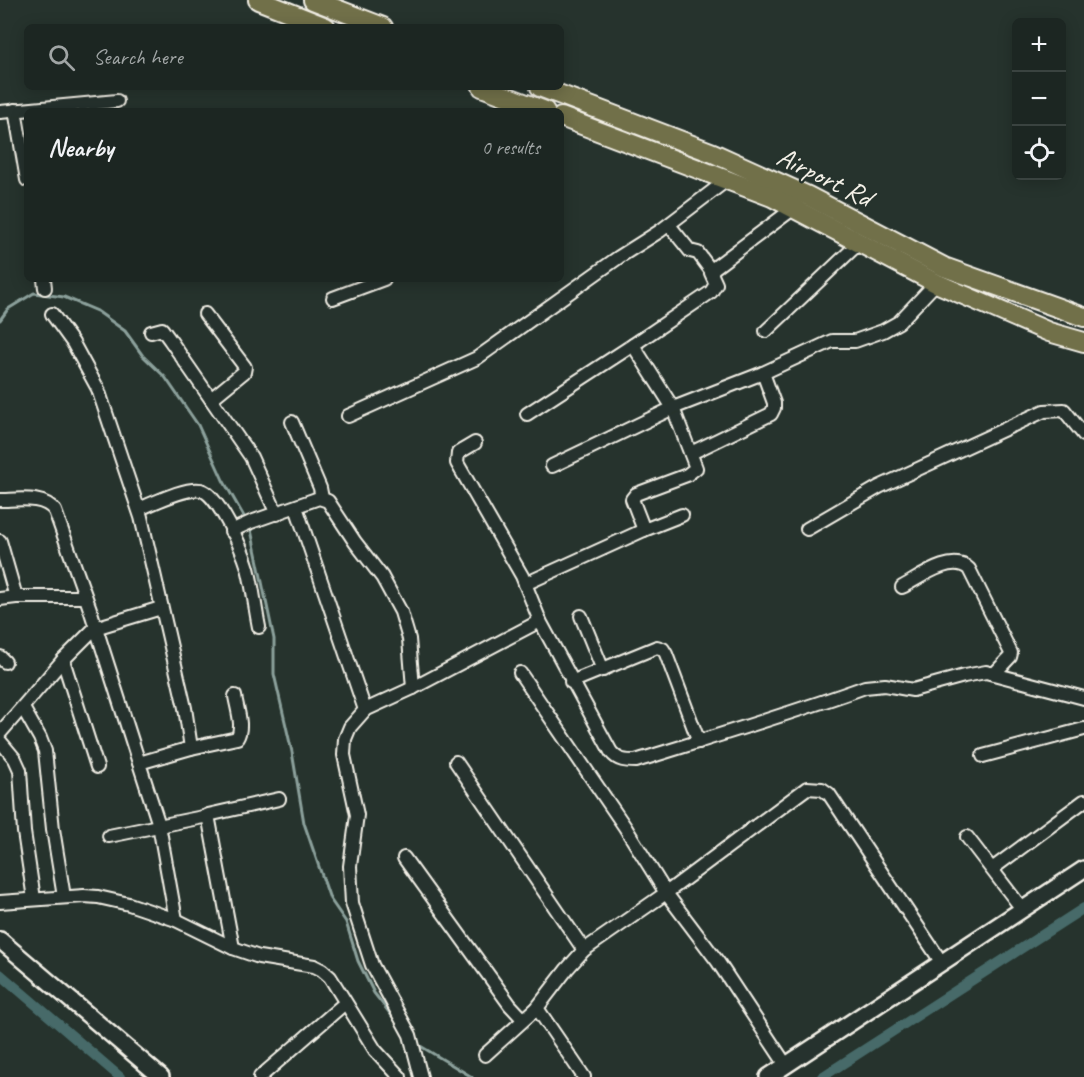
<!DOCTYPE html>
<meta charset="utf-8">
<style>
:root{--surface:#1c2622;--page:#29322f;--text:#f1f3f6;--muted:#a0a5a5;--line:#3a4340}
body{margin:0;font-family:Caveat,sans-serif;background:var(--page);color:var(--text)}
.controls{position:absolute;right:18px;top:18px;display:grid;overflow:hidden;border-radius:9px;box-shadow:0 3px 15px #0003}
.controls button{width:54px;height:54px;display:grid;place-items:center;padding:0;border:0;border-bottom:2px solid var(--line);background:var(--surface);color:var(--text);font:30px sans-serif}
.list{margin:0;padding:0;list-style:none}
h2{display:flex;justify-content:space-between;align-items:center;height:78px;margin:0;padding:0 24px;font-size:26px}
h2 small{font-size:20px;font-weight:400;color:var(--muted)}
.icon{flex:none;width:33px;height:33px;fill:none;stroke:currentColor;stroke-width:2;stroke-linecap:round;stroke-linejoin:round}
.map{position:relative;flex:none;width:1084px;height:1077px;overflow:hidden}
.search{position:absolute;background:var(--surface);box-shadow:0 3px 15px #0003;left:24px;top:24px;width:540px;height:66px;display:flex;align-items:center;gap:15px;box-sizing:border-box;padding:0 21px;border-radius:9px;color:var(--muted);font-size:22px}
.panel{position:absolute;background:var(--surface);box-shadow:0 3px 15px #0003;left:24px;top:108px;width:540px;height:174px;border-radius:9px}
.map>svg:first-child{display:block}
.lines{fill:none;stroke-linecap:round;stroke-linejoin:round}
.stream{stroke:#8ca19c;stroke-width:3}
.canal{stroke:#466b69;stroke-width:10}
.minor-casing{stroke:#f4f1e8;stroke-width:16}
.tertiary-casing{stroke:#f4f1e8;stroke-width:20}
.primary-casing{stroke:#f4f1e8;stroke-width:22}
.minor{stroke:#26332d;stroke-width:12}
.tertiary{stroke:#26332d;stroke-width:15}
.primary{stroke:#71704a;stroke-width:18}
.labels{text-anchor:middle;stroke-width:4.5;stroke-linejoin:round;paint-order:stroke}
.street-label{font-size:28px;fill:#f4f1e8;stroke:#26332d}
</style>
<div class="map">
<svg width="1084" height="1077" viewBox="0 0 1084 1077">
<rect width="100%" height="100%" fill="#26332d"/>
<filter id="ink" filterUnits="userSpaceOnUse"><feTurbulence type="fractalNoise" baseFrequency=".0167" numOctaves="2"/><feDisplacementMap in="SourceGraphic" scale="12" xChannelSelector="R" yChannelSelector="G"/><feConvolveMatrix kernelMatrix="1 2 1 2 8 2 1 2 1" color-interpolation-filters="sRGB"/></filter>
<g filter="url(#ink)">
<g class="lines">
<g class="stream">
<path d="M 0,320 L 8,309 L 34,293 L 64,297 L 97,311 L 125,331 L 143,356 L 165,377 L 198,425 L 223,480 L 246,520"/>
<path d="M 250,525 L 274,639 L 274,674 L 292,752 L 304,823 L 330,899 L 346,922 L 358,961 L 374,993 L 396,1021"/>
<path d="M 417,1044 L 472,1077"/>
</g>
<g class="canal">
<path d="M 0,974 L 120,1077"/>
<path d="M 822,1077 L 1084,908"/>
</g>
<g class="minor-casing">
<g id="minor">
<path d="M 15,110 L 27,180"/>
<path d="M 0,112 L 117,101"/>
<path d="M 669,225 L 690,251 L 698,253 L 712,272"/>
<path d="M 44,279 L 45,288"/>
<path d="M 333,298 L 384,279"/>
<path d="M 52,314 L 73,343 L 98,389 L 141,517 L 185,708 L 191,748"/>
<path d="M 205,314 L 245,367 L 244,372 L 211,399"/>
<path d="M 766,331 L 859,243"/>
<path d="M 151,332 L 162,329 L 170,340 L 251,457 L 277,514"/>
<path d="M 633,345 L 673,408 L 696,468 L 687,475 L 636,494 L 632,499 L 644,530 L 682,515"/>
<path d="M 527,414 L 633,345 L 711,292 L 716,284 L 711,273 L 714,268 L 794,208"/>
<path d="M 348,416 L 477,358 L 619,257 L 660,231 L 727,180"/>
<path d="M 292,422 L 320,488 L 322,498"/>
<path d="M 475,443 L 458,453 L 457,463 L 522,576 L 540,621"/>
<path d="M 691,453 L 771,414 L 774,408 L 774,403 L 763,373"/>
<path d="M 552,466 L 673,408 L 763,373 L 832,341 L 855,341 L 883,331 L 899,322 L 936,283"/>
<path d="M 0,500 C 17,500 44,495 55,511 L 90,609 L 139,763"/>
<path d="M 296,507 L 365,710"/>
<path d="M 139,509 C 154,503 185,487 201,490 C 218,494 243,551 248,568 C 253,587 255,608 259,627"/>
<path d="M 807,529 L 879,487 L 1044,411 L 1064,410 L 1084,435"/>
<path d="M 231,531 L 251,522 L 319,498 L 328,501 L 355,542 L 382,577 L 401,612 L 409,639 L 413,688"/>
<path d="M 0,541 L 16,597"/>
<path d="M 525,584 L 644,530"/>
<path d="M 902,587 C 919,578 952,553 969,569 L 1011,653 L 1010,657 L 994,674"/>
<path d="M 0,599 L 16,597 L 84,597"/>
<path d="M 581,616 L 603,670"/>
<path d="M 0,657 L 5,662"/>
<path d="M 63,660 L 97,767"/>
<path d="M 520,673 L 625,827 L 666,893 L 718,962 L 786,1065"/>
<path d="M 571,682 L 657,647 L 663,649 L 666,654 L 699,742"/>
<path d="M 23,708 L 40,738 L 45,751 L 53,829 L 64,897"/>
<path d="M 0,733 L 63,660 L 95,628 L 161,608"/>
<path d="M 0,741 L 15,759 L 20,770 L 24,832 L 34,899"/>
<path d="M 983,756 L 1084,729"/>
<path d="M 456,762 L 584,950"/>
<path d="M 109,836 L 208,816"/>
<path d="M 967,837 L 1023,910"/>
<path d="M 404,858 L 510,1005 L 523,1019"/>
<path d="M 992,869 L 1084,801"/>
<path d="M 0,902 L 84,896 L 98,897 L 129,904 L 176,920 L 233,948 L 259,957 L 314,966 L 322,970 L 330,977 L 375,1050 L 400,1077"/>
<path d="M 176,920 L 159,825 L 139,763 L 191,748 L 237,738 C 244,727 237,709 235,696"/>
<path d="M 233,948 L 208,815 L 279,799"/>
<path d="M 537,1008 L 584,1077"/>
<path d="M 485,1055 L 537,1008 L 567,969 L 584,950 L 666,893 L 807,788 L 822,789 L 829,794 L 942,963"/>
<path d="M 260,1077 L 345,1003"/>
<path d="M 421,1077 L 410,1035 L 372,965 L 352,903 L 350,866 L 357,815 L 344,755 L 345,739 L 350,727 L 365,710 L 413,688 L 540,621 L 611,752 C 618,761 626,761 636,761 C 713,737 790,714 865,687 L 885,685 L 913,690 L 964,676 L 986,672 L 1084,698"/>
</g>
</g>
<g class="tertiary-casing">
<g id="tertiary">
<path d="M 0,940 L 161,1077"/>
<path d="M 768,1077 L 1084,869"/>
</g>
</g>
<g class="primary-casing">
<g id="primary">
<path d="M 258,0 L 326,27"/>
<path d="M 313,0 L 383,27"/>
<path d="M 482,87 L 545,111"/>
<path d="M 540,87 L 713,153 L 808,196 L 944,267 L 1084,317"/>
<path d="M 561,117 L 772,197 L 936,283 L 1049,332 L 1084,342"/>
</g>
</g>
<use href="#minor" class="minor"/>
<use href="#tertiary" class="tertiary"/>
<use href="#primary" class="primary"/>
</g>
</g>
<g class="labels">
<g class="street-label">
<text transform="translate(825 176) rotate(26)" y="10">Airport Rd</text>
</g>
</g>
</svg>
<div class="controls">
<button>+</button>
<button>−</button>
<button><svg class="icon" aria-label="locate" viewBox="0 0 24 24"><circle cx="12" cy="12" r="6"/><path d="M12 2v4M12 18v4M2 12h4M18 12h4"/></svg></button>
</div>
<div class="search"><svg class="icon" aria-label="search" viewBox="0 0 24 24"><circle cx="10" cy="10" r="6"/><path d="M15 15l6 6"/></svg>Search here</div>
<section class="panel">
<h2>Nearby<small>0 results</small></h2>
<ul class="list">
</ul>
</section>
</div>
